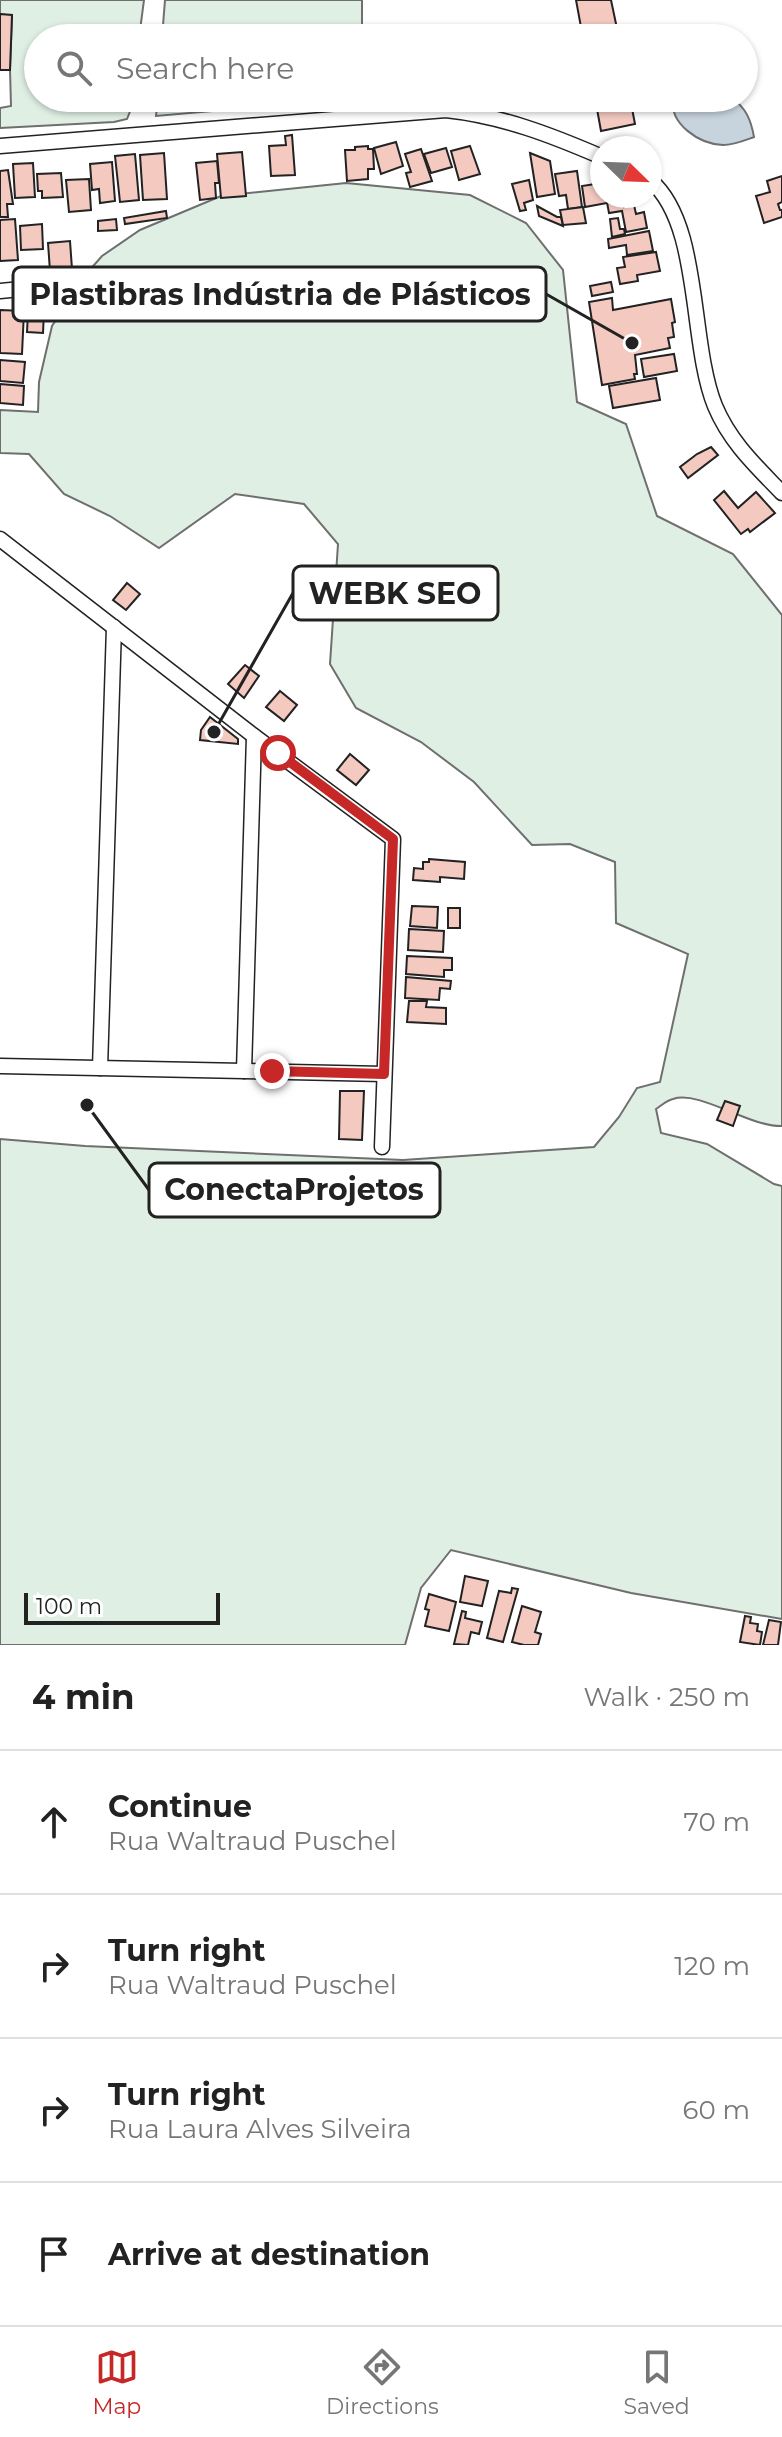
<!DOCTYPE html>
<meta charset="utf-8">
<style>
:root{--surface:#fff;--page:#f6f6f6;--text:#222;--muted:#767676;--line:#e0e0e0;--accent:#c62828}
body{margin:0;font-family:Montserrat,sans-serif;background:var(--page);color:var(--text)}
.compass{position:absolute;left:590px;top:136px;width:72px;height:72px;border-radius:50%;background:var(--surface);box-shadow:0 2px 6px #0004;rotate:113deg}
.scale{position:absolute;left:24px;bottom:20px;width:196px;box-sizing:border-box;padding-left:8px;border:4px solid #222;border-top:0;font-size:22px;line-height:28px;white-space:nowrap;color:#222;-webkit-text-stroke:6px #fff;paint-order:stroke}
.stop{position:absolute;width:24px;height:24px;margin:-18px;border:6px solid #c62828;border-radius:50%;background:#fff}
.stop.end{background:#c62828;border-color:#fff;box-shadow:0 2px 8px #0008}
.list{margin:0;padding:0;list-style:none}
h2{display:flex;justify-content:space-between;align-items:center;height:104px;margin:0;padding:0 32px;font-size:34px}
h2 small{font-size:26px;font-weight:400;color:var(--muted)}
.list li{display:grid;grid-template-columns:52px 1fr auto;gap:24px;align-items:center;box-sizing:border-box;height:144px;padding:0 32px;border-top:2px solid var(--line)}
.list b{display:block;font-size:30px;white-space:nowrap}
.list p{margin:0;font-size:26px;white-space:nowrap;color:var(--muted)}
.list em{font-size:26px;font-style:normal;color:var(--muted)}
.icon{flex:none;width:44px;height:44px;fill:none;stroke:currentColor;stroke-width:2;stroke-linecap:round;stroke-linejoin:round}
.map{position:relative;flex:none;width:782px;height:1645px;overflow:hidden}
.search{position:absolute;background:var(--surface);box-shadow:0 2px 6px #0004;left:24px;right:24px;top:24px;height:88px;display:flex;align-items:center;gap:20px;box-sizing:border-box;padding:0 28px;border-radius:44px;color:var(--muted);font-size:30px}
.sheet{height:680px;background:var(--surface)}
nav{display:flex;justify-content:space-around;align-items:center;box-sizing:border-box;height:112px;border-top:2px solid var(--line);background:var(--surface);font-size:22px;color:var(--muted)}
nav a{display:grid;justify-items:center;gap:4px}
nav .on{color:var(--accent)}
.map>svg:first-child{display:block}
.green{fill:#e0efe3;stroke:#6f6f6f;stroke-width:2}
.water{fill:#c7d3dd;stroke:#6f6f6f;stroke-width:2}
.building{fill:#f3c9c0;stroke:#222;stroke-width:2}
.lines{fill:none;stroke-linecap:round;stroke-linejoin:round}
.minor-casing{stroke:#222;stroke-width:17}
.minor{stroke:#fff;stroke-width:14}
.route{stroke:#c62828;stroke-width:10}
.leader{fill:none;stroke:#222;stroke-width:3}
.callout-dot{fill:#222;stroke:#fff;stroke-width:3}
.callout{fill:#fff;stroke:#222;stroke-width:3}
.callout-label{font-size:30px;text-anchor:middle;font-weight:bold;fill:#222}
</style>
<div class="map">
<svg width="782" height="1645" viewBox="0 0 782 1645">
<rect width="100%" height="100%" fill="#fff"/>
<g class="green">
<path d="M 0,0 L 144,0 L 139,38 L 38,38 L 38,98 L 132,98 L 131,109 L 127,119 L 114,122 L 0,128 L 0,108 L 11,106 L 10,70 L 12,16 L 0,14 Z"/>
<path d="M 165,0 L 362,0 L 362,38 L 162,38 Z"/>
<path d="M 158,98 L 361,98 L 156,116 Z"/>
<path d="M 346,183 L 470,195 L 526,223 L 563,270 L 577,402 L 626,424 L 657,516 L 733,554 L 782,615 L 782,1126 C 749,1127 700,1090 673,1099 C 667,1100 661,1106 656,1109 L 661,1133 L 707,1144 L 774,1184 L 782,1186 L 782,1619 L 631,1593 L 451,1550 L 421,1588 L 405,1645 L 0,1645 L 0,1139 L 85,1146 L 403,1160 L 594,1147 L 619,1117 L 637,1088 L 660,1082 L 688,954 L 616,923 L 615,862 L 570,844 L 532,845 L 474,782 L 421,742 L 356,708 L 330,664 L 338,544 L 304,504 L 235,494 L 159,548 L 110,516 L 64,494 L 29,454 L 0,453 L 0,410 L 38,412 L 39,382 L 52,326 L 86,274 L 102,256 L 140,230 L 221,196 Z"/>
</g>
<path class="water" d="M 673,98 L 732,98 C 746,108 751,120 754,137 C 743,141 734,145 723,145 C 699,144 669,124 673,98 Z"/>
<g class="building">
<path d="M 576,0 L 611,0 L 619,38 L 583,38 Z"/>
<path d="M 0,14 L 12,15 L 10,70 L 0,70 Z"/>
<path d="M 595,98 L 630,98 L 635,124 L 601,131 Z"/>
<path d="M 292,135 L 295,175 L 271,176 L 269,146 L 286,145 L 285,136 Z"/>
<path d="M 396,142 L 403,166 L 381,174 L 374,148 Z"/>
<path d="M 368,146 L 368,149 L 373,149 L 374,169 L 368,169 L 368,179 L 347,181 L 345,150 L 355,150 L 355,147 Z"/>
<path d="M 470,146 L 480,174 L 459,180 L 451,151 Z"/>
<path d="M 446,148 L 452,167 L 431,173 L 424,154 Z"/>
<path d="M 421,149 L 432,181 L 410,187 L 406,173 L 411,172 L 405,154 Z"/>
<path d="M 242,152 L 246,196 L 221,198 L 217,154 Z"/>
<path d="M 164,153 L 167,199 L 143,200 L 140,155 Z"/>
<path d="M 530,153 L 550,161 L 555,194 L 537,197 Z"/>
<path d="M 135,154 L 139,200 L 120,202 L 115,156 Z"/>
<path d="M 217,161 L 219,183 L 215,183 L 216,198 L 200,200 L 196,163 Z"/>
<path d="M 112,162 L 115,201 L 100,203 L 99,189 L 92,190 L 90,164 Z"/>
<path d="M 33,163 L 35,197 L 15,198 L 13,164 Z"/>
<path d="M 8,170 L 13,204 L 7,204 L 8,217 L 0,217 L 0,171 Z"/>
<path d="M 577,171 L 582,207 L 568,209 L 566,195 L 559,196 L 555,174 Z"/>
<path d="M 61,173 L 63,197 L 42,198 L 42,191 L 38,191 L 37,174 Z"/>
<path d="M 782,176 L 782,202 L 778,204 L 780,210 L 782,210 L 782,217 L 764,223 L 756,196 L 770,192 L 767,181 Z"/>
<path d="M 89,179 L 91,210 L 69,212 L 66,180 Z"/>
<path d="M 529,180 L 533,200 L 524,203 L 526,210 L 520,211 L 512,184 Z"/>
<path d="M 602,183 L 602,196 L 606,196 L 607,203 L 585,207 L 582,186 Z"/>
<path d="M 622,196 L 624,207 L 634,205 L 636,214 L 644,212 L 647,228 L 626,232 L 622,211 L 609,213 L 606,197 Z"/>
<path d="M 537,206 L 557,217 L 561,217 L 563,226 L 539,216 Z"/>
<path d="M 583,207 L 586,223 L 563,225 L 560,210 Z"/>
<path d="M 166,211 L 167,218 L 125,224 L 124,218 Z"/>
<path d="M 618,218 L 620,229 L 624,229 L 625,234 L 612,237 L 610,219 Z"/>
<path d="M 15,219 L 18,260 L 0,261 L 0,220 Z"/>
<path d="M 116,219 L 117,230 L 98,231 L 98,221 Z"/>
<path d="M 42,224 L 43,249 L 21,250 L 20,226 Z"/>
<path d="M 649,231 L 653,251 L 627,255 L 626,245 L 609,248 L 608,239 Z"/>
<path d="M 70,241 L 72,269 L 50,271 L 48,243 Z"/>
<path d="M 656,252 L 660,271 L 637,275 L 638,281 L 620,284 L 617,268 L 625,267 L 623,257 Z"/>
<path d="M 611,282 L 613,292 L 592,296 L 590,286 Z"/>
<path d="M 612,298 L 613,310 L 671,299 L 675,322 L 672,323 L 674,337 L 668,338 L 670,348 L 635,355 L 637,374 L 634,374 L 635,379 L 602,385 L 589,302 Z"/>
<path d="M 0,310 L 24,311 L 22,354 L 0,353 Z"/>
<path d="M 28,311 L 44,311 L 43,333 L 27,332 Z"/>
<path d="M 674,354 L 677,371 L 644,377 L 641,359 Z"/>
<path d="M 0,360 L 25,362 L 23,383 L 0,381 Z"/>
<path d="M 656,378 L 660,400 L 613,408 L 609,386 Z"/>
<path d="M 0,384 L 24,386 L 23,405 L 0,403 Z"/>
<path d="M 711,447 L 718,455 L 688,478 L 680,467 L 697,454 Z"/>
<path d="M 724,491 L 738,508 L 756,492 L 775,513 L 750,532 L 748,529 L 741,534 L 714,500 Z"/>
<path d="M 127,583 L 140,594 L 126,610 L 113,600 Z"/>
<path d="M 245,665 L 259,676 L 244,698 L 228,684 Z"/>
<path d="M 280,691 L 297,705 L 284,721 L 266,707 Z"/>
<path d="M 210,717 L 238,739 L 238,744 L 200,740 L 201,730 Z"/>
<path d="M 350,754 L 369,770 L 356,785 L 337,770 Z"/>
<path d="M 429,859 L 465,862 L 464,879 L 440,877 L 440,882 L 413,880 L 414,868 L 423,869 L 423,862 L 429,862 Z"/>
<path d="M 412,906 L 438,907 L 437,928 L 410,926 Z"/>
<rect x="448" y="908" width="12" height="20"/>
<path d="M 409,929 L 444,931 L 443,952 L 408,950 Z"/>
<path d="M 407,956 L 452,958 L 452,970 L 444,970 L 444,977 L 406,974 Z"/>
<path d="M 406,977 L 451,981 L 450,989 L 440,988 L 439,1000 L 405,998 Z"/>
<path d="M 409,1001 L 427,1001 L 426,1007 L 446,1008 L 446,1024 L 407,1022 Z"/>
<path d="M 340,1091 L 364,1091 L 362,1140 L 339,1139 Z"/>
<path d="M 725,1101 L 740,1106 L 733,1126 L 717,1120 Z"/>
<path d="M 465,1576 L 488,1581 L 482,1606 L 460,1602 Z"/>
<path d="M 512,1588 L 518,1589 L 503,1642 L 487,1638 L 499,1591 L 511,1593 Z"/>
<path d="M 429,1594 L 456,1602 L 449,1631 L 425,1626 L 429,1610 L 425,1609 Z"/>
<path d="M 522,1606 L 541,1612 L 535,1632 L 541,1634 L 538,1645 L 524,1645 L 512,1642 Z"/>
<path d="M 462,1611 L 466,1612 L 465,1618 L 482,1622 L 479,1634 L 471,1632 L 468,1645 L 454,1644 Z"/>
<path d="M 745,1616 L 751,1617 L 750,1623 L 758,1624 L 757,1631 L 762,1632 L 760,1645 L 740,1642 Z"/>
<path d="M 769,1620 L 781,1622 L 778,1645 L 763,1645 Z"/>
</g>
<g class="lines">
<g class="minor-casing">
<g id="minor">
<path d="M 0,146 L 446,110 C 502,116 551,135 602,157"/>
<path d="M 650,180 C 702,224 689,342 715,406 C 730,442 756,466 782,493"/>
<path d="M 0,291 L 72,284"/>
<path d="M 0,539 L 254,736 L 393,839 L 382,1147"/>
<path d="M 0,1066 L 384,1074"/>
<path d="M 100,1068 L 114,627"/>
<path d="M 244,1071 L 254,736"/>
</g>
</g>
<use href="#minor" class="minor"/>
</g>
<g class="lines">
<path class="route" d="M 272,1071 L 384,1074 L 393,839 L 278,753"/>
</g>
<path class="leader" d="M632 343L546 294M214 732L293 593M87 1105L149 1190"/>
<g class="callout-dot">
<circle cx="632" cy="343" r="8"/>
<circle cx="214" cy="732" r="8"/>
<circle cx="87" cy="1105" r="8"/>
</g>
<g class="callout">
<rect x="13" y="267" width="533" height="54" rx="8"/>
<rect x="293" y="566" width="205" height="54" rx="8"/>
<rect x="149" y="1163" width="291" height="54" rx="8"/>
</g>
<g class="callout-label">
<text x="280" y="305">Plastibras Indústria de Plásticos</text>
<text x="395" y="604">WEBK SEO</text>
<text x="294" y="1200">ConectaProjetos</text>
</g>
</svg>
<svg class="compass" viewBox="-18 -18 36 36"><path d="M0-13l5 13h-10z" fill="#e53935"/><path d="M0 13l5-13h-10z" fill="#767676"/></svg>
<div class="scale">100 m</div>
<div class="stop" style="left:278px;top:753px"></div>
<div class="stop end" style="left:272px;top:1071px"></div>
<div class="search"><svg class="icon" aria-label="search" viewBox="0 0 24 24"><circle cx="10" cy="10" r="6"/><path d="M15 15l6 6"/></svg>Search here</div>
</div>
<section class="sheet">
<h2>4 min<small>Walk · 250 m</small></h2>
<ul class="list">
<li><svg class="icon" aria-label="ahead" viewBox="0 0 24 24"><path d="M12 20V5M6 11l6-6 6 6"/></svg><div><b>Continue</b><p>Rua Waltraud Puschel</p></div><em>70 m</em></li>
<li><svg class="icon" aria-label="right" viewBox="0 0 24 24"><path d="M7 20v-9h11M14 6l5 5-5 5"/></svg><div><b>Turn right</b><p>Rua Waltraud Puschel</p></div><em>120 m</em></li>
<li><svg class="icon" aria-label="right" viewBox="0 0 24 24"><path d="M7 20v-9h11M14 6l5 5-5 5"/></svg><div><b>Turn right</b><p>Rua Laura Alves Silveira</p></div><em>60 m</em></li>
<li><svg class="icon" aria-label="arrive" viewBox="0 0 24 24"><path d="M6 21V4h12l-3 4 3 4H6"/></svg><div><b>Arrive at destination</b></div></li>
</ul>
</section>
<nav>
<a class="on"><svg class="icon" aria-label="map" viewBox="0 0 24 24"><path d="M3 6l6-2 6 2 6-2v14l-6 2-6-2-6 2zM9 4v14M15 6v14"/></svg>Map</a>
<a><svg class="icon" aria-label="directions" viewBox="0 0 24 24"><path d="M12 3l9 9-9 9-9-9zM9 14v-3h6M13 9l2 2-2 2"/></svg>Directions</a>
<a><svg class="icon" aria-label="saved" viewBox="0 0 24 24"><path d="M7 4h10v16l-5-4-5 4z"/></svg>Saved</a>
</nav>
